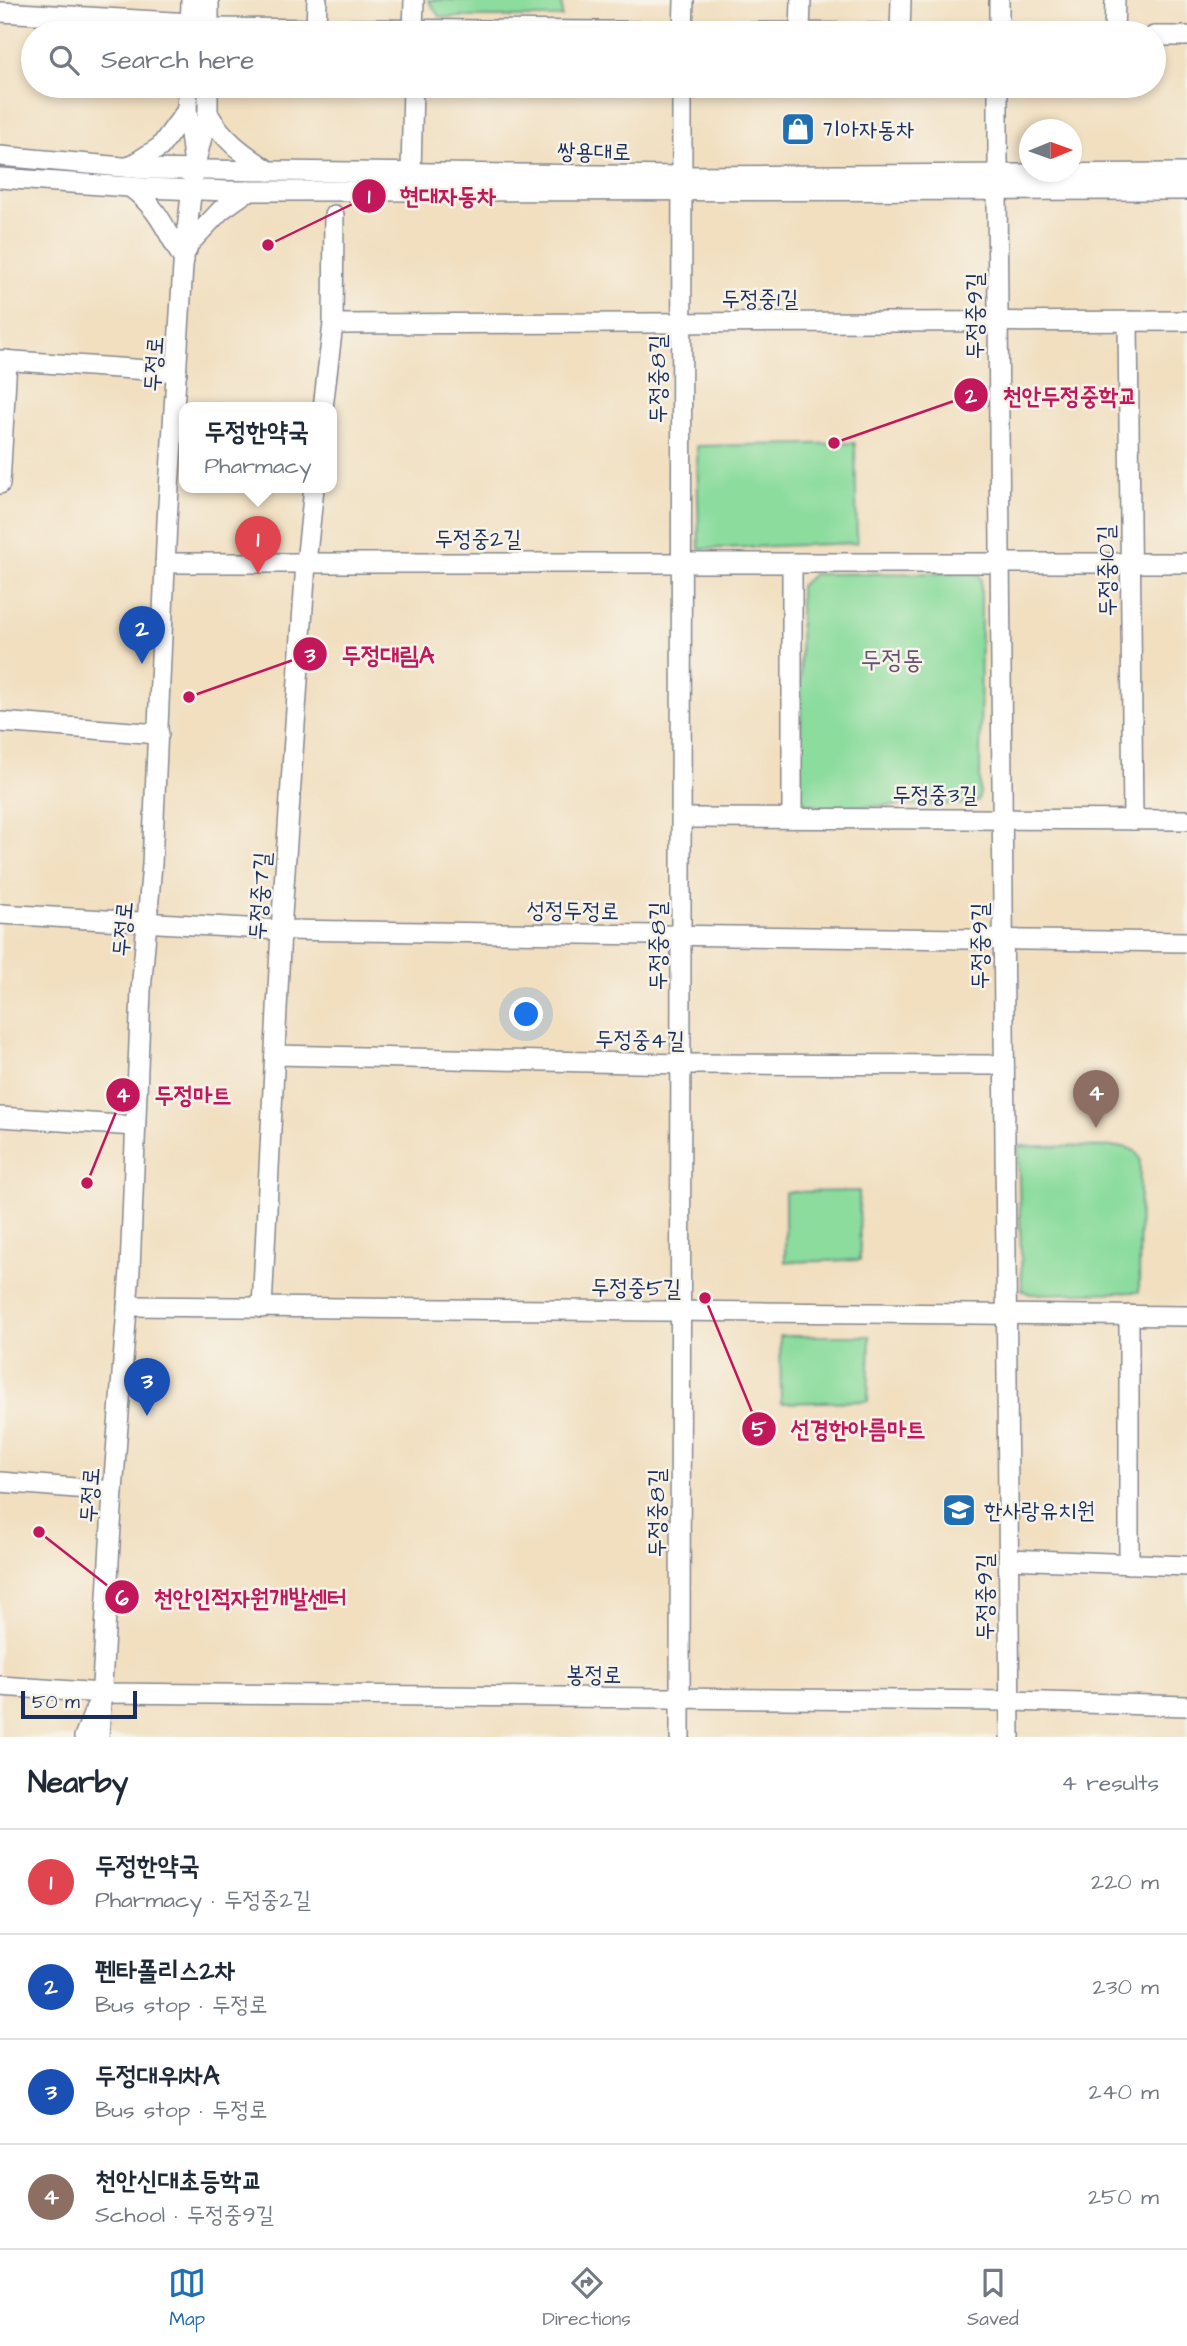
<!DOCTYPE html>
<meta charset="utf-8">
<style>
:root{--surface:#fff;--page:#f2f2f3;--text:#1f2937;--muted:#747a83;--line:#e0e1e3;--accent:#1f6fb2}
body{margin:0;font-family:"Architects Daughter","Poor Story",sans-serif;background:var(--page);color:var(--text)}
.compass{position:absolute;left:1019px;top:119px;width:63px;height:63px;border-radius:50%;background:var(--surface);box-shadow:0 4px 10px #0003;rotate:89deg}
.scale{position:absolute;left:21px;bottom:18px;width:116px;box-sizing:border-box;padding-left:7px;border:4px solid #1b2f5e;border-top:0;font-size:19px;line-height:24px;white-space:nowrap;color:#1b2f5e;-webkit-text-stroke:5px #f7f3e8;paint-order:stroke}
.you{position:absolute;left:527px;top:1015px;width:24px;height:24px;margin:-18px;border:5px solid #fff;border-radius:50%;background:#1a73e8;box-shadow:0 0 0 10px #1a73e833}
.badge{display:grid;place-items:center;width:46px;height:46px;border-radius:50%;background:var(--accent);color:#fff;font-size:23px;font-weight:700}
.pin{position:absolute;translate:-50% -58px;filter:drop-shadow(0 2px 4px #0008)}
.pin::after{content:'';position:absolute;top:37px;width:24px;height:21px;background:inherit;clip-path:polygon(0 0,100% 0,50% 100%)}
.popup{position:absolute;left:179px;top:402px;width:158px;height:91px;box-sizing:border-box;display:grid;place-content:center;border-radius:14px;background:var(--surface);filter:drop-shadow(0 2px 5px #0005);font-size:23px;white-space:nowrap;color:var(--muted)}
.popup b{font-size:26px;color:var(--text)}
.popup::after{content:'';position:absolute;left:50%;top:100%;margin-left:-14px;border:14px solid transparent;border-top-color:var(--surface)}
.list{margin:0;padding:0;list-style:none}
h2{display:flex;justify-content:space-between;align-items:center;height:91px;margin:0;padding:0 28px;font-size:30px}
h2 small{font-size:23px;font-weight:400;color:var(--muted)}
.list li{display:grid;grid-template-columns:46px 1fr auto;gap:21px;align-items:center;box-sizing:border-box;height:105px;padding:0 28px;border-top:2px solid var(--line)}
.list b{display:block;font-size:26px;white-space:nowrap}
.list p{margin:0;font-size:23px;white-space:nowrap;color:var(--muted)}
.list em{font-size:23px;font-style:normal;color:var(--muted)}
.icon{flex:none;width:38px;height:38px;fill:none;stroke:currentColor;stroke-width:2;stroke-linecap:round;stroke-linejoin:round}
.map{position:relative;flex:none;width:1187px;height:1737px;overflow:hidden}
.search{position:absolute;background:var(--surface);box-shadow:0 4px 10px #0003;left:21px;right:21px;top:21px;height:77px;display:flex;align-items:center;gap:18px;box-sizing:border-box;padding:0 24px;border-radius:38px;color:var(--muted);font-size:26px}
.sheet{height:511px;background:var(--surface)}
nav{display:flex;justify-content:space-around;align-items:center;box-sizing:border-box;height:98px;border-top:2px solid var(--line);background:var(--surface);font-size:19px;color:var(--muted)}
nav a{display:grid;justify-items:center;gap:4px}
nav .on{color:var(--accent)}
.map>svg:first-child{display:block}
.green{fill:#8bdc9d;stroke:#53867e;stroke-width:2}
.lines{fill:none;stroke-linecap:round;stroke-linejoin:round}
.minor-casing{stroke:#86878f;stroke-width:22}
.minor{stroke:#fff;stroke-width:19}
.labels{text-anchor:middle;stroke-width:5;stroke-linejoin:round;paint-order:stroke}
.poi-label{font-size:23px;fill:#1b2f5e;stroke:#f7f3e8;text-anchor:start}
.street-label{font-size:23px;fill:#1b2f5e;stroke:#f7f3e8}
.quarter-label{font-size:26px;fill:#635372;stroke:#f7f3e8}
.leader{fill:none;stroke:#c2185b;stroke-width:2.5}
.callout-dot{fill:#c2185b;stroke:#f7f3e8;stroke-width:2.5}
.mark-label{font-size:21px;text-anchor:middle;font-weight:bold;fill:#fff}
.callout-label{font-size:24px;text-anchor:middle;font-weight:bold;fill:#c2185b;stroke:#f7f3e8;stroke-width:5;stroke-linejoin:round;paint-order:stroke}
</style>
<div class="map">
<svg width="1187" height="1737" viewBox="0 0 1187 1737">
<rect width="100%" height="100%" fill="#f7f3e8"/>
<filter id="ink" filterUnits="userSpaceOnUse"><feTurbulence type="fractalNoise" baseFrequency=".0143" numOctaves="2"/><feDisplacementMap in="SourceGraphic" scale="14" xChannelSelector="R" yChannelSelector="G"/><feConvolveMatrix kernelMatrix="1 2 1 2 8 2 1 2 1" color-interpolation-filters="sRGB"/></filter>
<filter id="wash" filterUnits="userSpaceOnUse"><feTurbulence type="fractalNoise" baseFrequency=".00686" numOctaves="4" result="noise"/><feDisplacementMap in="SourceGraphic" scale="28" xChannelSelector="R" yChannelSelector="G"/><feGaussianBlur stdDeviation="1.57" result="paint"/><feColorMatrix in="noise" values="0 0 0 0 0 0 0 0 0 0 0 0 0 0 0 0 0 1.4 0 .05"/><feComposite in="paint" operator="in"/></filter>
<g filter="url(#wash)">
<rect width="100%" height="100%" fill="#f1dfc0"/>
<g class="green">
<path d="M 428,0 L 562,0 L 562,17 L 440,17 Z"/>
<path d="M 855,443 L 857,543 L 699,549 L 697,446 Z"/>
<path d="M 974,573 L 979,575 L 981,580 L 980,794 L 978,801 L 967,804 L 823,807 L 805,803 L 801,796 L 800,586 L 813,574 Z"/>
<path d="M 1018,1146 L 1126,1147 L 1135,1151 L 1140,1159 L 1139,1292 L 1030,1294 L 1022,1290 Z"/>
<path d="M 859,1191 L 860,1260 L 785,1262 L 785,1192 Z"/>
<path d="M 780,1336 L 870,1336 L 868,1401 L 781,1403 Z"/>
</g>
</g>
<g filter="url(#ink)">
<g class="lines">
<g class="minor-casing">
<g id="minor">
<path d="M 0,12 L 191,23"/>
<path d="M 209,28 L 880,33"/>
<path d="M 316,29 L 317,0"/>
<path d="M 190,33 L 191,0"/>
<path d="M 209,33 L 209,0"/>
<path d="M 413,33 L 414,0"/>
<path d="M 683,33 L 684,0"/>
<path d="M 800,33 L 801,0"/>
<path d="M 900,33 L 901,0"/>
<path d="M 999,33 L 999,0"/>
<path d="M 1114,33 L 1115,0"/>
<path d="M 1154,36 L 1187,36"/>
<path d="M 188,86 L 187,110 L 193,158"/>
<path d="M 208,113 C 223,140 244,154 269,171"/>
<path d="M 0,156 L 145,169 L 270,171 L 680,176 L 1187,173"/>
<path d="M 129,167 L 160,147 L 187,110"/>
<path d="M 998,172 L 998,86"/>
<path d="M 411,173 L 413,86"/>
<path d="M 0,178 L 143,188 L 230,191 L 1187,190"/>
<path d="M 130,187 C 159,208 166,231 184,260"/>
<path d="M 997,190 L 1010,1737"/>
<path d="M 187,250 L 188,245 L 221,210 L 248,191"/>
<path d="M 1128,321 L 1133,820"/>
<path d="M 333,324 L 1187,321"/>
<path d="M 0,360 L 177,372"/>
<path d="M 323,408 L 333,324 L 334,215"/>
<path d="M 0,484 L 7,360"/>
<path d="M 165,563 L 1187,563"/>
<path d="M 792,563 L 792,818"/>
<path d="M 0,722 L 159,734"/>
<path d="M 682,818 L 1187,820"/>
<path d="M 0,914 L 281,930 L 1187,942"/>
<path d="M 275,1055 L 681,1064 L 1004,1065"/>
<path d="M 0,1117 L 135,1126"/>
<path d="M 127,1306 L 1187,1316"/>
<path d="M 262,1308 L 281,930 L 306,563 L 314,488"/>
<path d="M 1129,1315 L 1129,1564"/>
<path d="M 0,1482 L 113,1491"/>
<path d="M 1008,1559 L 1187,1566"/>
<path d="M 0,1686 L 102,1693 L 1010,1701 L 1187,1706"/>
<path d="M 84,1737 L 96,1707"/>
<path d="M 99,1737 L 113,1491 L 130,1270 L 141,991 L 152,864 L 167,521 L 183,266 L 194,169 L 208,113 L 208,86"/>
<path d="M 680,1737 L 682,86"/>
</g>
</g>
<use href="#minor" class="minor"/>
</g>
</g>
<defs>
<g id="shop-square" transform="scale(1.75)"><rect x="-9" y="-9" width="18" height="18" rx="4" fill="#1f6fb2" stroke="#f7f3e8"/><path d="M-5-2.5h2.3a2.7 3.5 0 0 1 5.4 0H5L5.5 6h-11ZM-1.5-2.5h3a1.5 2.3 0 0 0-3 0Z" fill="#fff"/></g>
<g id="school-square" transform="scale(1.75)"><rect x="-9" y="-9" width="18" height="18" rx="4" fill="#1f6fb2" stroke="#f7f3e8"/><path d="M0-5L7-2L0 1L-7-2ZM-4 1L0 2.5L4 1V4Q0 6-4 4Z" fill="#fff"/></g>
</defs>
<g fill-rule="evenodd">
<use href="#shop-square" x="798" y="129"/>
<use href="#school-square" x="959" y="1510"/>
</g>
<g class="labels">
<g class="poi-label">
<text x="822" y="137">기아자동차</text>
<text x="984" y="1518">한사랑유치원</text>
</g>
<g class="street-label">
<text transform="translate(594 151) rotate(1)" y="8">쌍용대로</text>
<text x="760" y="306">두정중1길</text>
<text transform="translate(974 316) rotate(-90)" y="8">두정중9길</text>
<text transform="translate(153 364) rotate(-86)" y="8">두정로</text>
<text transform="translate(657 379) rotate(-90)" y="8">두정중8길</text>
<text x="478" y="546">두정중2길</text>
<text transform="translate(1106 571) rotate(-91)" y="8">두정중10길</text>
<text x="935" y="802">두정중3길</text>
<text transform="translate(259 896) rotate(-86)" y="8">두정중7길</text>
<text transform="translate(573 910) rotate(1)" y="8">성정두정로</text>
<text transform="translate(122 929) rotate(-85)" y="8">두정로</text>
<text transform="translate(657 946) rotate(-90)" y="8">두정중8길</text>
<text transform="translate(979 946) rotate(-90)" y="8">두정중9길</text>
<text transform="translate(640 1039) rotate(1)" y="8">두정중4길</text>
<text transform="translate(636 1287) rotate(1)" y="8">두정중5길</text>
<text transform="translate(89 1495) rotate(-86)" y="8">두정로</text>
<text transform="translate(656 1513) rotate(-90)" y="8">두정중8길</text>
<text transform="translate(984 1597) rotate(-90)" y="8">두정중9길</text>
<text transform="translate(594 1674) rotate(1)" y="8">봉정로</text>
</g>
<g class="quarter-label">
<text x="892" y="668">두정동</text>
</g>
</g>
<path class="leader" d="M268 245L369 196M834 443L971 395M189 697L310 654M87 1183L123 1095M705 1298L759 1429M39 1532L122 1597"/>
<g class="callout-dot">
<circle cx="268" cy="245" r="7"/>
<circle cx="834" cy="443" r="7"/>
<circle cx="189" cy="697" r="7"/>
<circle cx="87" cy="1183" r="7"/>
<circle cx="705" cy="1298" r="7"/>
<circle cx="39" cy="1532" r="7"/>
<circle cx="369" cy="196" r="18"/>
<circle cx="971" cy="395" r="18"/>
<circle cx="310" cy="654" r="18"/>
<circle cx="123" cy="1095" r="18"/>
<circle cx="759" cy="1429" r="18"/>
<circle cx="122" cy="1597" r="18"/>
</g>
<g class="mark-label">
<text x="369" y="203">1</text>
<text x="971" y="403">2</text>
<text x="310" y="662">3</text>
<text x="123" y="1102">4</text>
<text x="759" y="1436">5</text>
<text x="122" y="1605">6</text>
</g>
<g class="callout-label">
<text x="448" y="204">현대자동차</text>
<text x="1070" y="404">천안두정중학교</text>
<text x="388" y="663">두정대림A</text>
<text x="193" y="1103">두정마트</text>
<text x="858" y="1437">선경한아름마트</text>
<text x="250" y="1606">천안인적자원개발센터</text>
</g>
</svg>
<svg class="compass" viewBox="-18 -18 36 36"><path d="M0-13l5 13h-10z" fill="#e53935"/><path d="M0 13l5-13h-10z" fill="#747a83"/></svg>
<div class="scale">50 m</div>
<div class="you"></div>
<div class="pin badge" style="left:258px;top:574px;background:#e0444e">1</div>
<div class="popup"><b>두정한약국</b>Pharmacy</div>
<div class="pin badge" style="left:142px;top:664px;background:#1a4fb4">2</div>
<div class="pin badge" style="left:147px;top:1416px;background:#1a4fb4">3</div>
<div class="pin badge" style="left:1096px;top:1128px;background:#8d6e63">4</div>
<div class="search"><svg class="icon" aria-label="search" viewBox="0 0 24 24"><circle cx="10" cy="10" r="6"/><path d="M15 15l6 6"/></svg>Search here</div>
</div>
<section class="sheet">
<h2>Nearby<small>4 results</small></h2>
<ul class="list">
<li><span class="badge" style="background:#e0444e">1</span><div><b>두정한약국</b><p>Pharmacy · 두정중2길</p></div><em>220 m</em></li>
<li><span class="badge" style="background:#1a4fb4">2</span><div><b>펜타폴리스2차</b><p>Bus stop · 두정로</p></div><em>230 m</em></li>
<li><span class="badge" style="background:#1a4fb4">3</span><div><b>두정대우1차A</b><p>Bus stop · 두정로</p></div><em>240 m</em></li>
<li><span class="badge" style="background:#8d6e63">4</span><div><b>천안신대초등학교</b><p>School · 두정중9길</p></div><em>250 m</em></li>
</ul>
</section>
<nav>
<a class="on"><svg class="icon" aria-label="map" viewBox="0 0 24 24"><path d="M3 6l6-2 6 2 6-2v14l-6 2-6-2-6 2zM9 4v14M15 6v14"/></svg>Map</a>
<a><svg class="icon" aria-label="directions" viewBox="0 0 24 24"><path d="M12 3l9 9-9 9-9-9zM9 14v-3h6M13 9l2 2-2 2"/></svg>Directions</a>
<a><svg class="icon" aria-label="saved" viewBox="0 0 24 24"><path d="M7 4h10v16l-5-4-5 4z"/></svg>Saved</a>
</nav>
